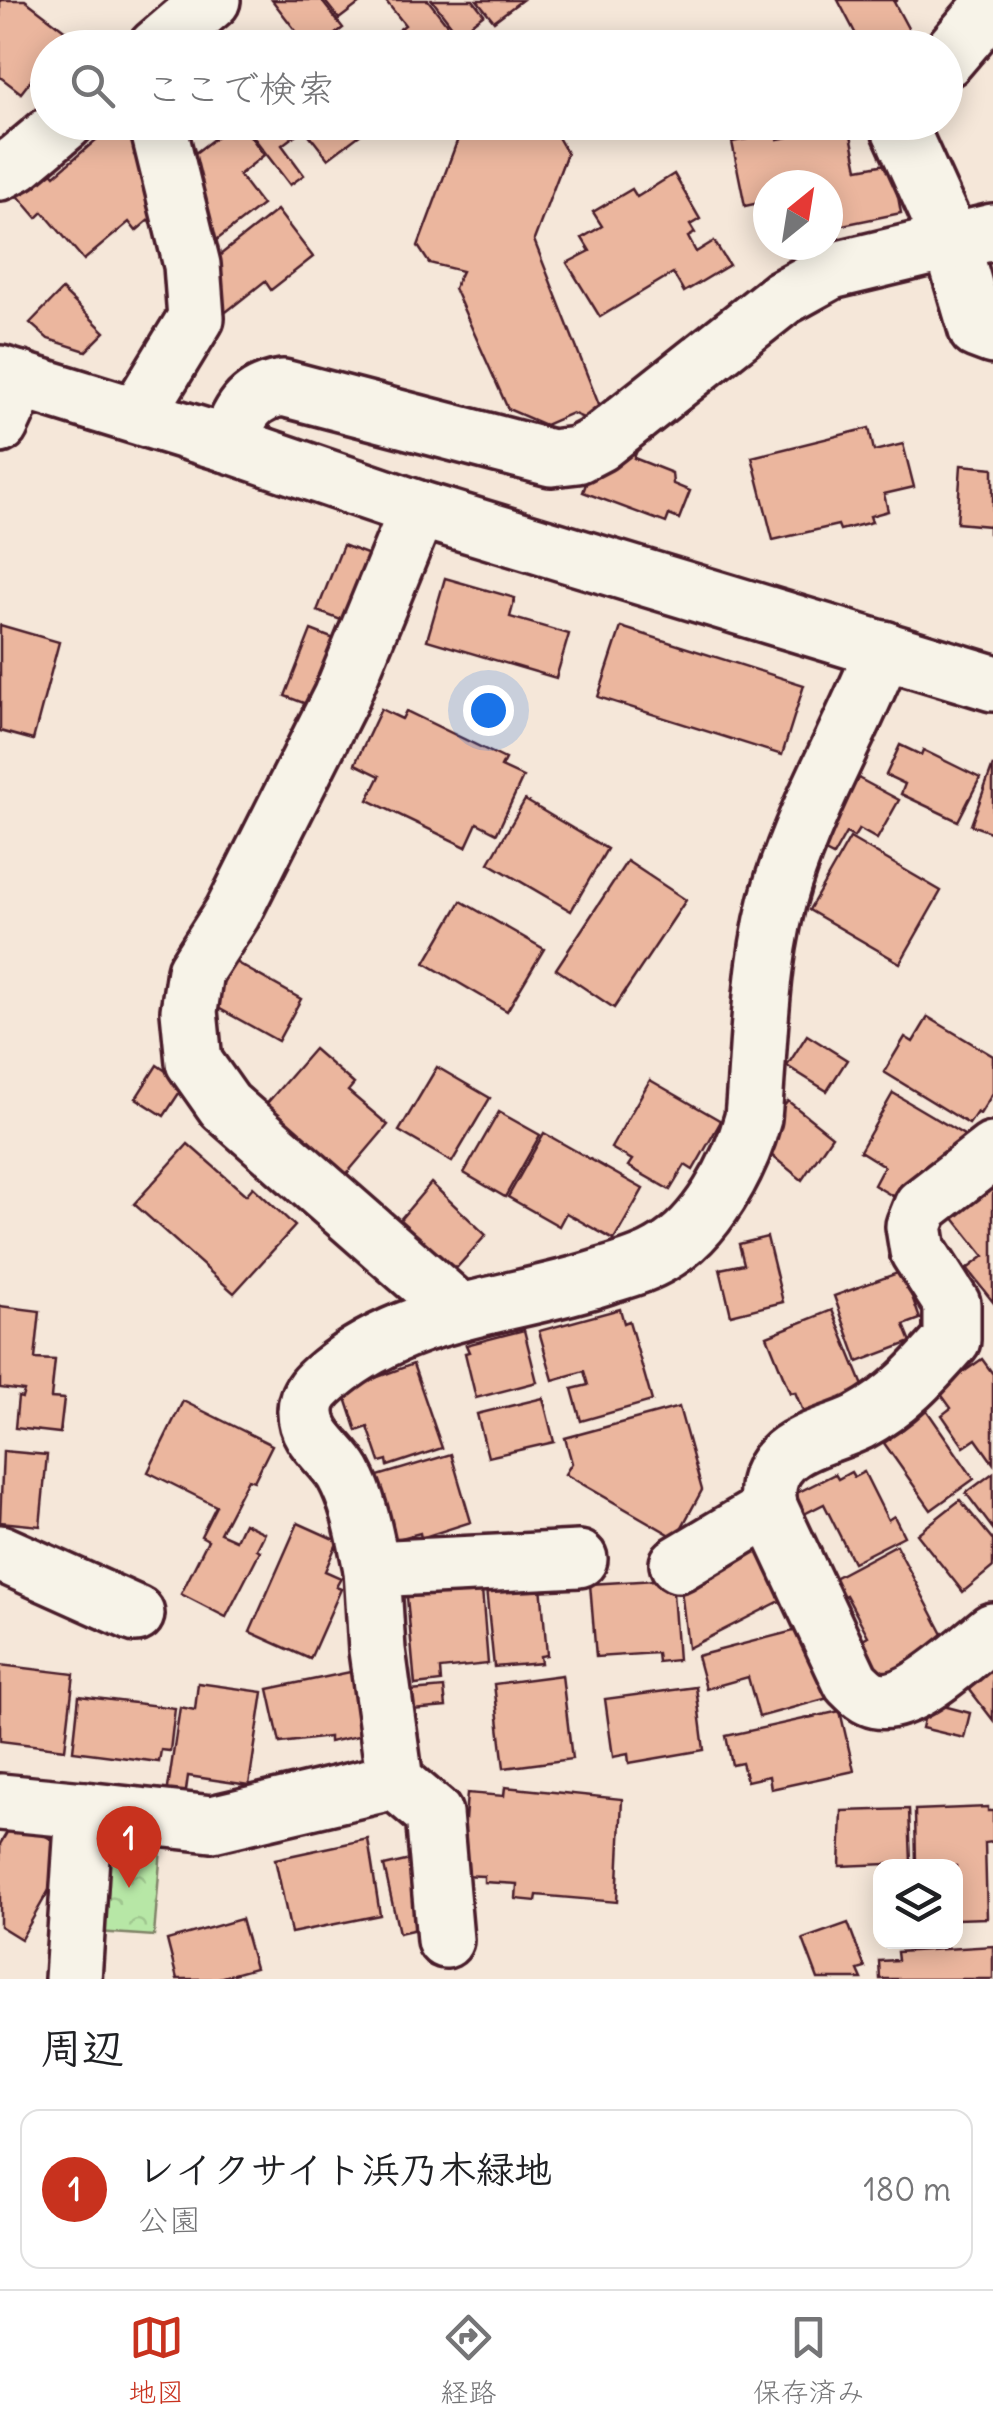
<!DOCTYPE html>
<html lang="ja">
<meta charset="utf-8">
<style>
:root{--surface:#fff;--page:#f6f6f6;--text:#202124;--muted:#757577;--line:#e0e0e0;--accent:#c8321e}
body{margin:0;font-family:Delius,"Klee One",sans-serif;background:var(--page);color:var(--text)}
.controls{position:absolute;right:30px;bottom:30px;display:grid;overflow:hidden;border-radius:20px;box-shadow:0 5px 25px #0003}
.controls button{width:90px;height:90px;display:grid;place-items:center;padding:0;border:0;border-bottom:2px solid var(--line);background:var(--surface);color:var(--text);font:50px sans-serif}
.compass{position:absolute;left:753px;top:170px;width:90px;height:90px;border-radius:50%;background:var(--surface);box-shadow:0 5px 25px #0003;rotate:30deg}
.you{position:absolute;left:488px;top:710px;width:35px;height:35px;margin:-25px;border:8px solid #fff;border-radius:50%;background:#1a73e8;box-shadow:0 0 0 15px #1a73e833}
.badge{display:grid;place-items:center;width:65px;height:65px;border-radius:50%;background:var(--accent);color:#fff;font-size:32px;font-weight:700}
.pin{position:absolute;translate:-50% -82px;filter:drop-shadow(0 2px 5px #0008)}
.pin::after{content:'';position:absolute;top:52px;width:35px;height:30px;background:inherit;clip-path:polygon(0 0,100% 0,50% 100%)}
.list{margin:0;padding:0;list-style:none}
h2{display:flex;justify-content:space-between;align-items:center;height:130px;margin:0;padding:0 40px;font-size:42px}
h2 small{font-size:32px;font-weight:400;color:var(--muted)}
.list li{display:grid;grid-template-columns:65px 1fr auto;gap:30px;align-items:center;box-sizing:border-box;height:160px;margin:0 20px 20px;padding:0 20px;border:2px solid var(--line);border-radius:20px}
.list b{display:block;font-size:38px;white-space:nowrap}
.list p{margin:0;font-size:32px;white-space:nowrap;color:var(--muted)}
.list em{font-size:32px;font-style:normal;color:var(--muted)}
.icon{flex:none;width:55px;height:55px;fill:none;stroke:currentColor;stroke-width:2;stroke-linecap:round;stroke-linejoin:round}
.map{position:relative;flex:none;width:993px;height:1979px;overflow:hidden}
.search{position:absolute;background:var(--surface);box-shadow:0 5px 25px #0003;left:30px;right:30px;top:30px;height:110px;display:flex;align-items:center;gap:25px;box-sizing:border-box;padding:0 35px;border-radius:55px;color:var(--muted);font-size:38px}
.sheet{height:310px;background:var(--surface)}
nav{display:flex;justify-content:space-around;align-items:center;box-sizing:border-box;height:140px;border-top:2px solid var(--line);background:var(--surface);font-size:28px;color:var(--muted)}
nav a{display:grid;justify-items:center;gap:5px}
nav .on{color:var(--accent)}
.map>svg:first-child{display:block}
.forest{fill:url(#forest-crowns);stroke:#808368;stroke-width:2.5}
.building{fill:#ebb69e;stroke:#4a1f2b;stroke-width:2.5}
.lines{fill:none;stroke-linecap:round;stroke-linejoin:round}
.minor-casing{stroke:#4a1f2b;stroke-width:62}
.major-casing{stroke:#4a1f2b;stroke-width:62}
.minor{stroke:#f7f3e8;stroke-width:55}
.major{stroke:#f7f3e8;stroke-width:55}
</style>
<div class="map">
<svg width="993" height="1979" viewBox="0 0 993 1979">
<defs>
<pattern id="forest-crowns" width="20" height="18" patternUnits="userSpaceOnUse" patternTransform="scale(2.5)"><rect width="20" height="18" fill="#b7e7a6"/><path d="M2 6a3 3 0 1 1 6 0M12 15a3 3 0 1 1 6 0" fill="none" stroke="#9fc68f"/></pattern>
</defs>
<rect width="100%" height="100%" fill="#f5e7d9"/>
<filter id="ink" filterUnits="userSpaceOnUse"><feTurbulence type="fractalNoise" baseFrequency=".01" numOctaves="2"/><feDisplacementMap in="SourceGraphic" scale="20" xChannelSelector="R" yChannelSelector="G"/><feConvolveMatrix kernelMatrix="1 2 1 2 8 2 1 2 1" color-interpolation-filters="sRGB"/></filter>
<g filter="url(#ink)">
<path class="forest" d="M 108,1835 L 162,1835 L 154,1936 L 98,1932 Z"/>
<g class="building">
<path d="M 0,0 L 25,0 L 67,32 L 55,48 L 48,48 L 48,58 L 21,93 L 0,77 Z"/>
<path d="M 272,0 L 321,0 L 343,28 L 330,38 L 337,48 L 309,48 Z"/>
<path d="M 324,0 L 364,0 L 339,19 Z"/>
<path d="M 385,0 L 428,0 L 452,31 L 432,48 L 393,48 L 386,39 L 405,25 Z"/>
<path d="M 432,0 L 473,0 L 484,14 L 458,34 Z"/>
<path d="M 477,0 L 522,0 L 494,21 Z"/>
<path d="M 838,0 L 898,0 L 894,2 L 911,34 L 886,48 L 863,48 Z"/>
<path d="M 117,122 L 141,122 L 147,144 L 134,155 L 149,173 L 141,180 L 164,207 L 136,231 L 129,222 L 84,260 L 43,212 L 37,218 L 14,191 L 46,165 L 55,175 Z"/>
<path d="M 236,122 L 240,122 L 264,155 L 239,175 L 262,205 L 214,242 L 180,197 L 202,181 L 186,160 Z"/>
<path d="M 242,122 L 290,122 L 298,133 L 282,145 L 304,175 L 290,185 Z"/>
<path d="M 365,122 L 369,128 L 328,159 L 300,123 Z"/>
<path d="M 470,122 L 544,122 L 551,125 L 567,153 L 534,240 L 599,405 L 588,420 L 572,413 L 545,425 L 508,409 L 454,288 L 462,271 L 429,263 L 418,246 L 462,128 Z"/>
<path d="M 849,125 L 858,169 L 892,163 L 901,213 L 828,228 L 828,185 L 768,185 L 768,201 L 745,206 L 732,142 L 777,133 L 778,139 Z"/>
<path d="M 674,174 L 700,219 L 690,225 L 695,233 L 688,237 L 696,252 L 714,241 L 729,265 L 684,292 L 673,273 L 600,317 L 567,263 L 590,251 L 582,238 L 602,226 L 593,212 L 632,189 L 637,197 Z"/>
<path d="M 277,210 L 313,257 L 271,290 L 265,281 L 226,312 L 196,274 Z"/>
<path d="M 62,290 L 105,332 L 86,351 L 48,339 L 30,323 Z"/>
<path d="M 869,428 L 874,451 L 903,444 L 914,487 L 884,494 L 888,511 L 870,516 L 872,522 L 840,530 L 838,525 L 773,540 L 752,457 Z"/>
<path d="M 622,441 L 638,448 L 634,458 L 672,473 L 673,484 L 690,491 L 679,519 L 669,515 L 666,523 L 583,492 L 594,462 Z"/>
<path d="M 961,465 L 993,468 L 993,533 L 989,533 L 989,526 L 957,523 Z"/>
<path d="M 343,545 L 380,559 L 354,625 L 317,611 Z"/>
<path d="M 445,578 L 515,598 L 510,617 L 569,634 L 556,678 L 427,640 Z"/>
<path d="M 0,625 L 59,642 L 33,740 L 0,731 Z"/>
<path d="M 621,627 L 804,685 L 782,755 L 598,697 Z"/>
<path d="M 311,630 L 347,644 L 322,710 L 285,696 Z"/>
<path d="M 381,709 L 402,719 L 406,711 L 505,759 L 501,767 L 523,777 L 497,833 L 477,823 L 466,847 L 368,800 L 380,776 L 355,764 Z"/>
<path d="M 900,745 L 921,755 L 923,750 L 980,778 L 958,821 L 901,794 L 905,784 L 886,775 Z"/>
<path d="M 993,765 L 993,833 L 971,825 Z"/>
<path d="M 845,771 L 899,800 L 877,839 L 859,829 L 854,837 L 846,833 L 833,856 L 808,843 Z"/>
<path d="M 525,800 L 607,849 L 571,911 L 489,863 Z"/>
<path d="M 850,838 L 941,891 L 900,963 L 809,910 Z"/>
<path d="M 627,861 L 686,900 L 614,1008 L 556,969 Z"/>
<path d="M 461,901 L 544,949 L 507,1011 L 425,963 Z"/>
<path d="M 235,962 L 301,999 L 278,1041 L 211,1004 Z"/>
<path d="M 928,1017 L 993,1056 L 993,1093 L 980,1114 L 977,1112 L 969,1124 L 884,1072 L 905,1037 L 913,1042 Z"/>
<path d="M 807,1035 L 847,1060 L 827,1091 L 787,1066 Z"/>
<path d="M 314,1049 L 354,1084 L 348,1091 L 388,1125 L 343,1178 L 262,1109 Z"/>
<path d="M 157,1065 L 185,1084 L 164,1116 L 136,1098 Z"/>
<path d="M 437,1067 L 490,1098 L 452,1162 L 399,1131 Z"/>
<path d="M 650,1080 L 721,1121 L 693,1170 L 685,1165 L 670,1190 L 628,1166 L 632,1160 L 611,1148 Z"/>
<path d="M 893,1093 L 964,1135 L 941,1173 L 906,1204 L 874,1185 L 884,1166 L 860,1151 Z"/>
<path d="M 788,1101 L 832,1136 L 802,1180 L 755,1142 Z"/>
<path d="M 499,1112 L 540,1135 L 505,1197 L 464,1173 Z"/>
<path d="M 544,1133 L 643,1189 L 614,1240 L 566,1213 L 559,1226 L 508,1197 Z"/>
<path d="M 188,1144 L 246,1195 L 253,1187 L 295,1226 L 234,1293 L 134,1204 Z"/>
<path d="M 987,1181 L 993,1189 L 993,1302 L 967,1269 L 984,1256 L 949,1212 Z"/>
<path d="M 431,1183 L 486,1235 L 452,1273 L 398,1222 Z"/>
<path d="M 767,1237 L 783,1302 L 731,1315 L 720,1269 L 744,1264 L 739,1244 Z"/>
<path d="M 903,1271 L 920,1319 L 904,1325 L 911,1342 L 858,1362 L 834,1296 Z"/>
<path d="M 0,1306 L 40,1311 L 35,1359 L 55,1360 L 51,1398 L 64,1399 L 60,1433 L 15,1428 L 18,1397 L 22,1398 L 24,1391 L 0,1388 Z"/>
<path d="M 620,1309 L 624,1323 L 629,1321 L 652,1401 L 581,1421 L 572,1389 L 588,1385 L 584,1371 L 553,1380 L 539,1331 Z"/>
<path d="M 832,1310 L 870,1403 L 807,1421 L 795,1392 L 790,1393 L 767,1336 Z"/>
<path d="M 524,1330 L 537,1382 L 476,1398 L 465,1353 L 469,1352 L 466,1345 Z"/>
<path d="M 982,1359 L 993,1374 L 993,1463 L 976,1439 L 964,1447 L 942,1415 L 951,1408 L 938,1390 Z"/>
<path d="M 413,1364 L 442,1448 L 388,1466 L 387,1460 L 380,1462 L 368,1427 L 357,1431 L 345,1395 L 355,1391 L 353,1386 Z"/>
<path d="M 543,1398 L 554,1442 L 488,1457 L 477,1414 Z"/>
<path d="M 183,1401 L 272,1445 L 254,1481 L 248,1479 L 220,1533 L 236,1540 L 244,1523 L 265,1533 L 257,1549 L 260,1551 L 226,1617 L 181,1594 L 208,1540 L 201,1536 L 216,1506 L 148,1472 Z"/>
<path d="M 921,1402 L 974,1479 L 931,1510 L 884,1443 L 890,1439 L 883,1429 Z"/>
<path d="M 679,1407 L 702,1490 L 676,1538 L 565,1474 L 572,1463 L 565,1438 Z"/>
<path d="M 3,1451 L 47,1455 L 40,1526 L 0,1522 Z"/>
<path d="M 451,1454 L 471,1522 L 421,1538 L 420,1533 L 390,1541 L 371,1478 Z"/>
<path d="M 851,1472 L 854,1477 L 864,1472 L 888,1520 L 894,1516 L 904,1536 L 853,1562 L 824,1504 L 800,1516 L 789,1497 L 835,1474 L 838,1479 Z"/>
<path d="M 993,1473 L 993,1529 L 966,1493 Z"/>
<path d="M 960,1500 L 993,1540 L 993,1567 L 963,1592 L 917,1534 Z"/>
<path d="M 298,1523 L 338,1541 L 325,1571 L 341,1578 L 336,1587 L 341,1589 L 310,1659 L 250,1632 Z"/>
<path d="M 766,1528 L 784,1561 L 766,1570 L 782,1600 L 688,1648 L 679,1573 Z"/>
<path d="M 896,1545 L 946,1640 L 921,1653 L 925,1661 L 884,1682 L 861,1640 L 868,1636 L 846,1595 L 828,1604 L 819,1586 Z"/>
<path d="M 672,1579 L 678,1660 L 658,1662 L 657,1653 L 596,1657 L 590,1584 Z"/>
<path d="M 541,1585 L 547,1655 L 540,1656 L 541,1663 L 494,1667 L 486,1589 Z"/>
<path d="M 482,1590 L 488,1664 L 440,1669 L 441,1682 L 415,1685 L 407,1597 Z"/>
<path d="M 809,1627 L 828,1698 L 759,1717 L 748,1677 L 706,1689 L 697,1656 Z"/>
<path d="M 993,1658 L 993,1720 L 963,1681 Z"/>
<path d="M 0,1665 L 74,1674 L 65,1749 L 0,1741 Z"/>
<path d="M 355,1671 L 363,1735 L 329,1742 L 329,1737 L 280,1743 L 268,1689 Z"/>
<path d="M 562,1675 L 572,1759 L 504,1768 L 494,1684 Z"/>
<path d="M 198,1683 L 263,1692 L 249,1785 L 188,1776 L 185,1798 L 167,1795 L 180,1707 L 195,1710 Z"/>
<path d="M 696,1687 L 704,1750 L 629,1763 L 628,1754 L 613,1757 L 605,1699 Z"/>
<path d="M 444,1688 L 446,1707 L 412,1710 L 411,1691 Z"/>
<path d="M 79,1696 L 175,1708 L 170,1751 L 161,1750 L 159,1762 L 73,1751 Z"/>
<path d="M 928,1702 L 970,1713 L 964,1738 L 922,1728 Z"/>
<path d="M 840,1711 L 854,1771 L 771,1789 L 769,1776 L 747,1781 L 742,1763 L 732,1765 L 726,1736 Z"/>
<path d="M 505,1787 L 622,1799 L 617,1902 L 537,1895 L 536,1901 L 516,1899 L 517,1884 L 484,1882 L 484,1876 L 461,1875 L 467,1793 L 504,1796 Z"/>
<path d="M 988,1807 L 988,1811 L 993,1811 L 993,1842 L 985,1843 L 987,1918 L 956,1919 L 956,1866 L 916,1866 L 915,1810 Z"/>
<path d="M 909,1809 L 911,1863 L 840,1866 L 842,1811 Z"/>
<path d="M 15,1819 L 65,1847 L 61,1869 L 21,1939 L 0,1926 L 0,1844 Z"/>
<path d="M 368,1839 L 380,1915 L 291,1933 L 275,1859 Z"/>
<path d="M 423,1857 L 439,1924 L 399,1933 L 384,1866 Z"/>
<path d="M 241,1919 L 255,1968 L 215,1979 L 177,1979 L 167,1940 Z"/>
<path d="M 848,1923 L 865,1968 L 858,1970 L 862,1979 L 818,1979 L 803,1939 Z"/>
<path d="M 993,1946 L 993,1979 L 880,1979 L 879,1961 L 898,1960 L 897,1952 Z"/>
</g>
<g class="lines">
<g class="minor-casing">
<g id="minor">
<path d="M 946,59 L 988,10"/>
<path d="M 897,122 L 951,241 L 977,330 L 993,336"/>
<path d="M 0,374 L 228,444 L 418,509 L 993,683"/>
<path d="M 137,415 L 196,318 L 192,265 L 157,122"/>
<path d="M 0,425 L 21,380"/>
<path d="M 228,444 C 240,413 248,393 283,388 L 551,458 L 577,455 L 598,444 L 782,298 L 831,271 L 993,232"/>
<path d="M 418,509 L 341,697 L 233,912 L 195,971 L 189,1011 L 194,1062 L 225,1106 L 460,1312"/>
<path d="M 993,1151 L 922,1206 L 914,1226 L 918,1251 L 952,1304 L 952,1340 C 924,1372 897,1402 859,1422 C 835,1434 800,1440 782,1459 C 768,1473 765,1491 770,1509 L 851,1682 C 858,1689 866,1698 877,1700 C 911,1707 967,1651 993,1631"/>
<path d="M 0,1553 L 136,1614"/>
<path d="M 678,1564 L 770,1509"/>
<path d="M 372,1569 C 365,1537 360,1503 344,1474 C 332,1453 305,1438 306,1411 C 306,1394 318,1384 330,1374 C 411,1307 510,1308 605,1276 C 624,1270 644,1265 662,1254 C 706,1229 740,1167 753,1118 C 760,1041 759,957 783,882 C 809,801 853,727 884,649"/>
<path d="M 0,1802 L 84,1810"/>
<path d="M 445,1940 L 434,1814 L 395,1781 L 377,1650 L 372,1569 L 579,1559"/>
<path d="M 73,1979 L 84,1810 L 212,1824 L 395,1781"/>
</g>
</g>
<g class="major-casing">
<g id="major">
<path d="M 156,48 L 212,0"/>
<path d="M 0,172 L 17,163 L 66,122"/>
</g>
</g>
<use href="#minor" class="minor"/>
<use href="#major" class="major"/>
</g>
</g>
</svg>
<div class="controls">
<button><svg class="icon" aria-label="layers" viewBox="0 0 24 24"><path d="M12 4l9 5-9 5-9-5zM3 14l9 5 9-5"/></svg></button>
</div>
<svg class="compass" viewBox="-18 -18 36 36"><path d="M0-13l5 13h-10z" fill="#e53935"/><path d="M0 13l5-13h-10z" fill="#757577"/></svg>
<div class="you"></div>
<div class="pin badge" style="left:129px;top:1888px">1</div>
<div class="search"><svg class="icon" aria-label="search" viewBox="0 0 24 24"><circle cx="10" cy="10" r="6"/><path d="M15 15l6 6"/></svg>ここで検索</div>
</div>
<section class="sheet">
<h2>周辺<small></small></h2>
<ul class="list">
<li><span class="badge">1</span><div><b>レイクサイト浜乃木緑地</b><p>公園</p></div><em>180 m</em></li>
</ul>
</section>
<nav>
<a class="on"><svg class="icon" aria-label="map" viewBox="0 0 24 24"><path d="M3 6l6-2 6 2 6-2v14l-6 2-6-2-6 2zM9 4v14M15 6v14"/></svg>地図</a>
<a><svg class="icon" aria-label="directions" viewBox="0 0 24 24"><path d="M12 3l9 9-9 9-9-9zM9 14v-3h6M13 9l2 2-2 2"/></svg>経路</a>
<a><svg class="icon" aria-label="saved" viewBox="0 0 24 24"><path d="M7 4h10v16l-5-4-5 4z"/></svg>保存済み</a>
</nav>
